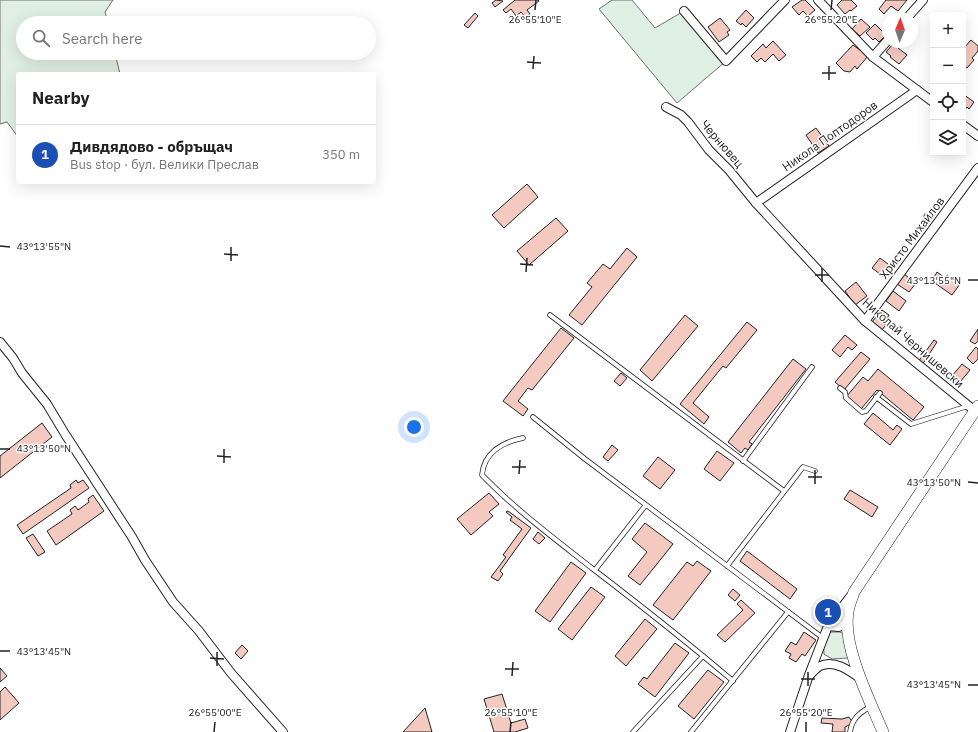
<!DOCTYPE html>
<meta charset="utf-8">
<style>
:root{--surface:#fff;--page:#f6f6f6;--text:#222;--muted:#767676;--line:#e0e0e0;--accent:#111827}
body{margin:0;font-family:"IBM Plex Sans",sans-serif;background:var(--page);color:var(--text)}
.controls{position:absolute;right:12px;top:12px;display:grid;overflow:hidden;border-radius:4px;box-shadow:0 4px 16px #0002}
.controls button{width:36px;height:36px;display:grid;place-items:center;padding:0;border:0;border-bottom:1px solid var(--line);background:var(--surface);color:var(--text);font:20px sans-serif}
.compass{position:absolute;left:882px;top:12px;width:36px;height:36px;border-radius:50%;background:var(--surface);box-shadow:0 4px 16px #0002;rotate:2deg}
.you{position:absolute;left:414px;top:427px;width:14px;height:14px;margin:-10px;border:3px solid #fff;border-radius:50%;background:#1a73e8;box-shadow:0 0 0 6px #1a73e833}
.badge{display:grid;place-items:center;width:26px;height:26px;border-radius:50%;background:var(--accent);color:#fff;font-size:13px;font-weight:700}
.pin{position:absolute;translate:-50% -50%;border:2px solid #fff;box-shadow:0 1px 4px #0006}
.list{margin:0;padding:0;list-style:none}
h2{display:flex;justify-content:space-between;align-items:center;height:52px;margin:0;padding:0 16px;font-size:17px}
h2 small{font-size:13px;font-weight:400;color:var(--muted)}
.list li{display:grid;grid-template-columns:26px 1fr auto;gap:12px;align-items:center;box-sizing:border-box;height:60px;padding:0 16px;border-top:1px solid var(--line)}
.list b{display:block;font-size:15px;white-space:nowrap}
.list p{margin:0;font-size:13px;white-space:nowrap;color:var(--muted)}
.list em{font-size:13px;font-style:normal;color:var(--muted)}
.icon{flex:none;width:22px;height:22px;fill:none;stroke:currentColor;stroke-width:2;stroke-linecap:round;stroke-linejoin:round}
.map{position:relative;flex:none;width:978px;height:732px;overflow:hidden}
.search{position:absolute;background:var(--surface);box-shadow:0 4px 16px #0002;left:16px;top:16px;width:360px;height:44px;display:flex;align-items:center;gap:10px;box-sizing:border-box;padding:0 14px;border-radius:22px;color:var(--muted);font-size:15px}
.panel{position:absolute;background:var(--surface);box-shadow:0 4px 16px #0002;left:16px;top:72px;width:360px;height:112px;border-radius:4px}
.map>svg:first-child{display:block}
.green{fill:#e0efe3;stroke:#6f6f6f}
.building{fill:#f3c9c0;stroke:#222}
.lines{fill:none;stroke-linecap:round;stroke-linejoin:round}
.lane-casing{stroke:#222;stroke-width:5.5}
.street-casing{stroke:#222;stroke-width:10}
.secondary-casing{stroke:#222;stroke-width:12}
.lane{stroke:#fff;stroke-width:4}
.street{stroke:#fff;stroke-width:8}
.secondary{stroke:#fff;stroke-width:11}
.ticks{fill:none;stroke:#222;stroke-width:1.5}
.labels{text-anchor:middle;stroke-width:3;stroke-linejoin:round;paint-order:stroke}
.street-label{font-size:12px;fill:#222;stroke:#fff}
.ticks-label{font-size:10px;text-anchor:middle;fill:#222;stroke:#fff;stroke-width:3;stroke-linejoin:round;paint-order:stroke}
</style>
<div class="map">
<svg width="978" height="732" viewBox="0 0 978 732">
<rect width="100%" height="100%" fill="#fff"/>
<g class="green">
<path d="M 0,0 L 113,0 L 105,12 L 108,23 L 23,23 L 23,53 L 115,53 L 120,74 L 18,74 L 18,137 L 7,122 L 0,124 Z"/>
<path d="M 612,0 L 632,0 L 655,28 L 684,11 L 726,61 L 677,103 L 599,9 Z"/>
<path d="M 830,632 L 840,632 L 848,637 L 851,652 L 847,658 L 832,659 L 824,654 L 823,638 Z"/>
</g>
<g class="building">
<path d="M 496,0 L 503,1 L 495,7 L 492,3 Z"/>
<path d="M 515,0 L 538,0 L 539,1 L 527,10 L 530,14 L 525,17 L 521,12 L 516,16 L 511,9 L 506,13 L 503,10 Z"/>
<path d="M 802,0 L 805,0 L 815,10 L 808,16 L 803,11 L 799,15 L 792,7 Z"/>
<path d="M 842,0 L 851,0 L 857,6 L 851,11 L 850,10 L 845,14 L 837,5 Z"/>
<path d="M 886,0 L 907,0 L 898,11 L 891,6 L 884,14 L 879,9 Z"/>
<path d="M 746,10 L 754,18 L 746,27 L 742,23 L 741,25 L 736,21 Z"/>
<path d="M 475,13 L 478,16 L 468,28 L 464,25 Z"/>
<path d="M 720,18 L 730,30 L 727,32 L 729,35 L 719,42 L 708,27 Z"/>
<path d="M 861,19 L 870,27 L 860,36 L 852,29 Z"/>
<path d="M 875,24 L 886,35 L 879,42 L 875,38 L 873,40 L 866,33 Z"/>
<path d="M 971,40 L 978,46 L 978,51 L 972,58 L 974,60 L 967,68 L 963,65 L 963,49 Z"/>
<path d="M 773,41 L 786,55 L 779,61 L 773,54 L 765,62 L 761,58 L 757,62 L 751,56 L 763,44 L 766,48 Z"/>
<path d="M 893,44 L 907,55 L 899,64 L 890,57 L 891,56 L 886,52 Z"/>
<path d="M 853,45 L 868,56 L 857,69 L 855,66 L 850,72 L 844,71 L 836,63 Z"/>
<path d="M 963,94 L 974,102 L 969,109 L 967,107 L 963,112 Z"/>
<path d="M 816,128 L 829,146 L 818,153 L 806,135 Z"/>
<path d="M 527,184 L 538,197 L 504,228 L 492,215 Z"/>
<path d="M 556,218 L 568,231 L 529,265 L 517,251 Z"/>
<path d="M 627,248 L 637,257 L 582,325 L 569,315 L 592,287 L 587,283 L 603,264 L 610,269 Z"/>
<path d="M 880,258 L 892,267 L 884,277 L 872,268 Z"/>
<path d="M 937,272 L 945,278 L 947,275 L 960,284 L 952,295 L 932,281 Z"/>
<path d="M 904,274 L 916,283 L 909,292 L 897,284 Z"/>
<path d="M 856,282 L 867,296 L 855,305 L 845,291 Z"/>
<path d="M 893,291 L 906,301 L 899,311 L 886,301 Z"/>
<path d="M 882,310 L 889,315 L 884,324 L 886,325 L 881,331 L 871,323 Z"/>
<path d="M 685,315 L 698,326 L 652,381 L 640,370 Z"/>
<path d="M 747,322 L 757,330 L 726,368 L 723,366 L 693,403 L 709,417 L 704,424 L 680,404 Z"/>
<path d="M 561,328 L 574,338 L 532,390 L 528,388 L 518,401 L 528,409 L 523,416 L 503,401 Z"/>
<path d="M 978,329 L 978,341 L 975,344 L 970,341 Z"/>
<path d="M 845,335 L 857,345 L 852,350 L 848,347 L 840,357 L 832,350 Z"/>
<path d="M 934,340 L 937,342 L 922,365 L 918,362 Z"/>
<path d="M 976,347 L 978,349 L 978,359 L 973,364 L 967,358 Z"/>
<path d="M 861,352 L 870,359 L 844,390 L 835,382 Z"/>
<path d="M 793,359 L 806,369 L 749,442 L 752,444 L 748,450 L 745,448 L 741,453 L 728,442 Z"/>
<path d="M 962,364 L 970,370 L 960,382 L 952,376 Z"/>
<path d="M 878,369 L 924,407 L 913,420 L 877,390 L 861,409 L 846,397 L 863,377 L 868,381 Z"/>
<path d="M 621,373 L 627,378 L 620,386 L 614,381 Z"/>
<path d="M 873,413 L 893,430 L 897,425 L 902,429 L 890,445 L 864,424 Z"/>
<path d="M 42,423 L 52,437 L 0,478 L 0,456 Z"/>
<path d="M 612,445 L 618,450 L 608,461 L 603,457 Z"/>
<path d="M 717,451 L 734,463 L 720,481 L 704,469 Z"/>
<path d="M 658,457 L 675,470 L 660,489 L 643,476 Z"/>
<path d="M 76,480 L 78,483 L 83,480 L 89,488 L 23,534 L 17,525 L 71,488 L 70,485 Z"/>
<path d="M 850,490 L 878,507 L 872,517 L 844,499 Z"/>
<path d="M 489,493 L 499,504 L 489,512 L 493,516 L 471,535 L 457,519 Z"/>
<path d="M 93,495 L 104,511 L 56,545 L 47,531 L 72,514 L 70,510 L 75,506 L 78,510 L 89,502 L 88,499 Z"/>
<path d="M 508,511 L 531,528 L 500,571 L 503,574 L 498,581 L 491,577 L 506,557 L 503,555 L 522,529 L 510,520 L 512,517 L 506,512 Z"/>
<path d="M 645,523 L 673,544 L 640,585 L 628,576 L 647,552 L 632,539 Z"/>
<path d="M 538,532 L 545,538 L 539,544 L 533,539 Z"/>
<path d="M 33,534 L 45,552 L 38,556 L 26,538 Z"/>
<path d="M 747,551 L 797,589 L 790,599 L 740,561 Z"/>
<path d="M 697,561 L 711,571 L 673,620 L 653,605 L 687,562 L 693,566 Z"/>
<path d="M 571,562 L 586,573 L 550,622 L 535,611 Z"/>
<path d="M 591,587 L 605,597 L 572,640 L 558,629 Z"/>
<path d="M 733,589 L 740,595 L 735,601 L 728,595 Z"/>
<path d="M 741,600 L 755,613 L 725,642 L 717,635 L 743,610 L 737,604 Z"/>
<path d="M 645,619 L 657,629 L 626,666 L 615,656 Z"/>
<path d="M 804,632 L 816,640 L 805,656 L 802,654 L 796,662 L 789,658 L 791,654 L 785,651 L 791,642 L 796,645 Z"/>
<path d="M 675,643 L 689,653 L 655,697 L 638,684 L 644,677 L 647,679 Z"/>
<path d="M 242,645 L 248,651 L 241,659 L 235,653 Z"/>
<path d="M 0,668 L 7,676 L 0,682 Z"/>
<path d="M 708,670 L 724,682 L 694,719 L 678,706 Z"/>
<path d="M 5,687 L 19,703 L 0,720 L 0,692 Z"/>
<path d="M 502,694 L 511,723 L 525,719 L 528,728 L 515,732 L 494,732 L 484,699 Z"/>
<path d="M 425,708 L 432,732 L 403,732 Z"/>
<path d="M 849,717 L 853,723 L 845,727 L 845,732 L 832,732 L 833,724 L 821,723 L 822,718 L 842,719 Z"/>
</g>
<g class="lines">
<g class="lane-casing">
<g id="lane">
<path d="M 550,315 L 784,491"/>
<path d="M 840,388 L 845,392 L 846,398 L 862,412 L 866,411 L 880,393"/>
<path d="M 876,397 L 911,424 L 968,406"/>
<path d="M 533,417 L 585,459 L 823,638"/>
<path d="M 523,438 C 502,442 484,453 482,475 C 516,510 555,539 593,569 C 640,605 687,642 733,681"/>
<path d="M 743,461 L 812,367"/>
<path d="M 727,566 L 803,467 L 815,471"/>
<path d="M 595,570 L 645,506"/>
<path d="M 633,732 L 703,656"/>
<path d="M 691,732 L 788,612"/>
<path d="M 850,732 C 852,719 859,713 870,707"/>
</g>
</g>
<g class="street-casing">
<g id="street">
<path d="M 818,0 L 873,57 L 933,102"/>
<path d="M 684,11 L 726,61 L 785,0"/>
<path d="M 907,18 L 923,0"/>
<path d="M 873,57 L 888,40"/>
<path d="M 666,107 L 681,115 L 688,122 L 709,150 L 729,170 L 756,203 L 865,321 L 975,411"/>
<path d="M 963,125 L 978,136"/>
<path d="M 756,203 L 917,90"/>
<path d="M 865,321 L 978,168"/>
<path d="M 0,342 L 13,358 L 22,373 L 47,404 L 65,434 L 132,537 L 145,560 L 173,602 L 199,631 L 231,673 L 283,732"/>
<path d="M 847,614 L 839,627 L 828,626 L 850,597"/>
<path d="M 810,675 C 813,672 816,668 820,666 C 834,659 850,671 861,679"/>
<path d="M 790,732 L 809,675 L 828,626"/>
</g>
</g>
<g class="secondary-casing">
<path id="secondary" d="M 883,732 C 870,701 842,646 848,612 C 849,605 852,598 854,592 L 978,406"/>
</g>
<use href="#lane" class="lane"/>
<use href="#street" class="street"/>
<use href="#secondary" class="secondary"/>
</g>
<path class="ticks" d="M 535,10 L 536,0M 831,10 L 832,0M 527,62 L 541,63M 533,69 L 534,56M 822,73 L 836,73M 829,80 L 829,66M 0,246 L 10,247M 224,254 L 238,255M 231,261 L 231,247M 520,264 L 533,265M 526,272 L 527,258M 815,275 L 829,275M 968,280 L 978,280M 822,282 L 822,268M 0,449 L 10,449M 217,456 L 231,457M 224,463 L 224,449M 512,467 L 526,467M 519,474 L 520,460M 808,477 L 822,477M 968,482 L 978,483M 815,484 L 815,470M 0,651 L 10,651M 210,658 L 224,659M 217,666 L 217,652M 505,669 L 519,669M 512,676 L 513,662M 801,679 L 815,679M 968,685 L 978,685M 808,686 L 808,672M 214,732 L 215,722M 510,732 L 511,722M 806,732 L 806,722"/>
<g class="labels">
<g class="street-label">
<text transform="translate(830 136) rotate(-35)" y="4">Никола Поптодоров</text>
<text transform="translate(722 144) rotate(49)" y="4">Чернювец</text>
<text transform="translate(912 238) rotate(-53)" y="4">Христо Михайлов</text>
<text transform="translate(913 343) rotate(41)" y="4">Николай Чернишевски</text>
</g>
</g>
<g class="ticks-label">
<text x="535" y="23">26°55'10"E</text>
<text x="831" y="23">26°55'20"E</text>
<text x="44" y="250">43°13'55"N</text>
<text x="934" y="284">43°13'55"N</text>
<text x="44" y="452">43°13'50"N</text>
<text x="934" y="486">43°13'50"N</text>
<text x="44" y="655">43°13'45"N</text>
<text x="934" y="688">43°13'45"N</text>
<text x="215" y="716">26°55'00"E</text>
<text x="511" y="716">26°55'10"E</text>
<text x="806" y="716">26°55'20"E</text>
</g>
</svg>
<div class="controls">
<button>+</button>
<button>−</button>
<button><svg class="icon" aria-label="locate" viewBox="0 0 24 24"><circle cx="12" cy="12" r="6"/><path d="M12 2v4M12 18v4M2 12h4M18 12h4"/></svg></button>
<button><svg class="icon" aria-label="layers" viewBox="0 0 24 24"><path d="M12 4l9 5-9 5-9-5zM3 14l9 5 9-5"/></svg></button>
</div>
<svg class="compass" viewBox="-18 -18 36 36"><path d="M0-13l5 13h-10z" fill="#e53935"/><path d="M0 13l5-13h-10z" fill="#767676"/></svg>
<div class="you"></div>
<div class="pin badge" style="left:828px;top:612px;background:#1a4fb4">1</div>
<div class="search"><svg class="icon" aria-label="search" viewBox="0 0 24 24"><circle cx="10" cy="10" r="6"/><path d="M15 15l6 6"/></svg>Search here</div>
<section class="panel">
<h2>Nearby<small></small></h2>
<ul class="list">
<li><span class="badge" style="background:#1a4fb4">1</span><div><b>Дивдядово - обръщач</b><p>Bus stop · бул. Велики Преслав</p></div><em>350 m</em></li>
</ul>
</section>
</div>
